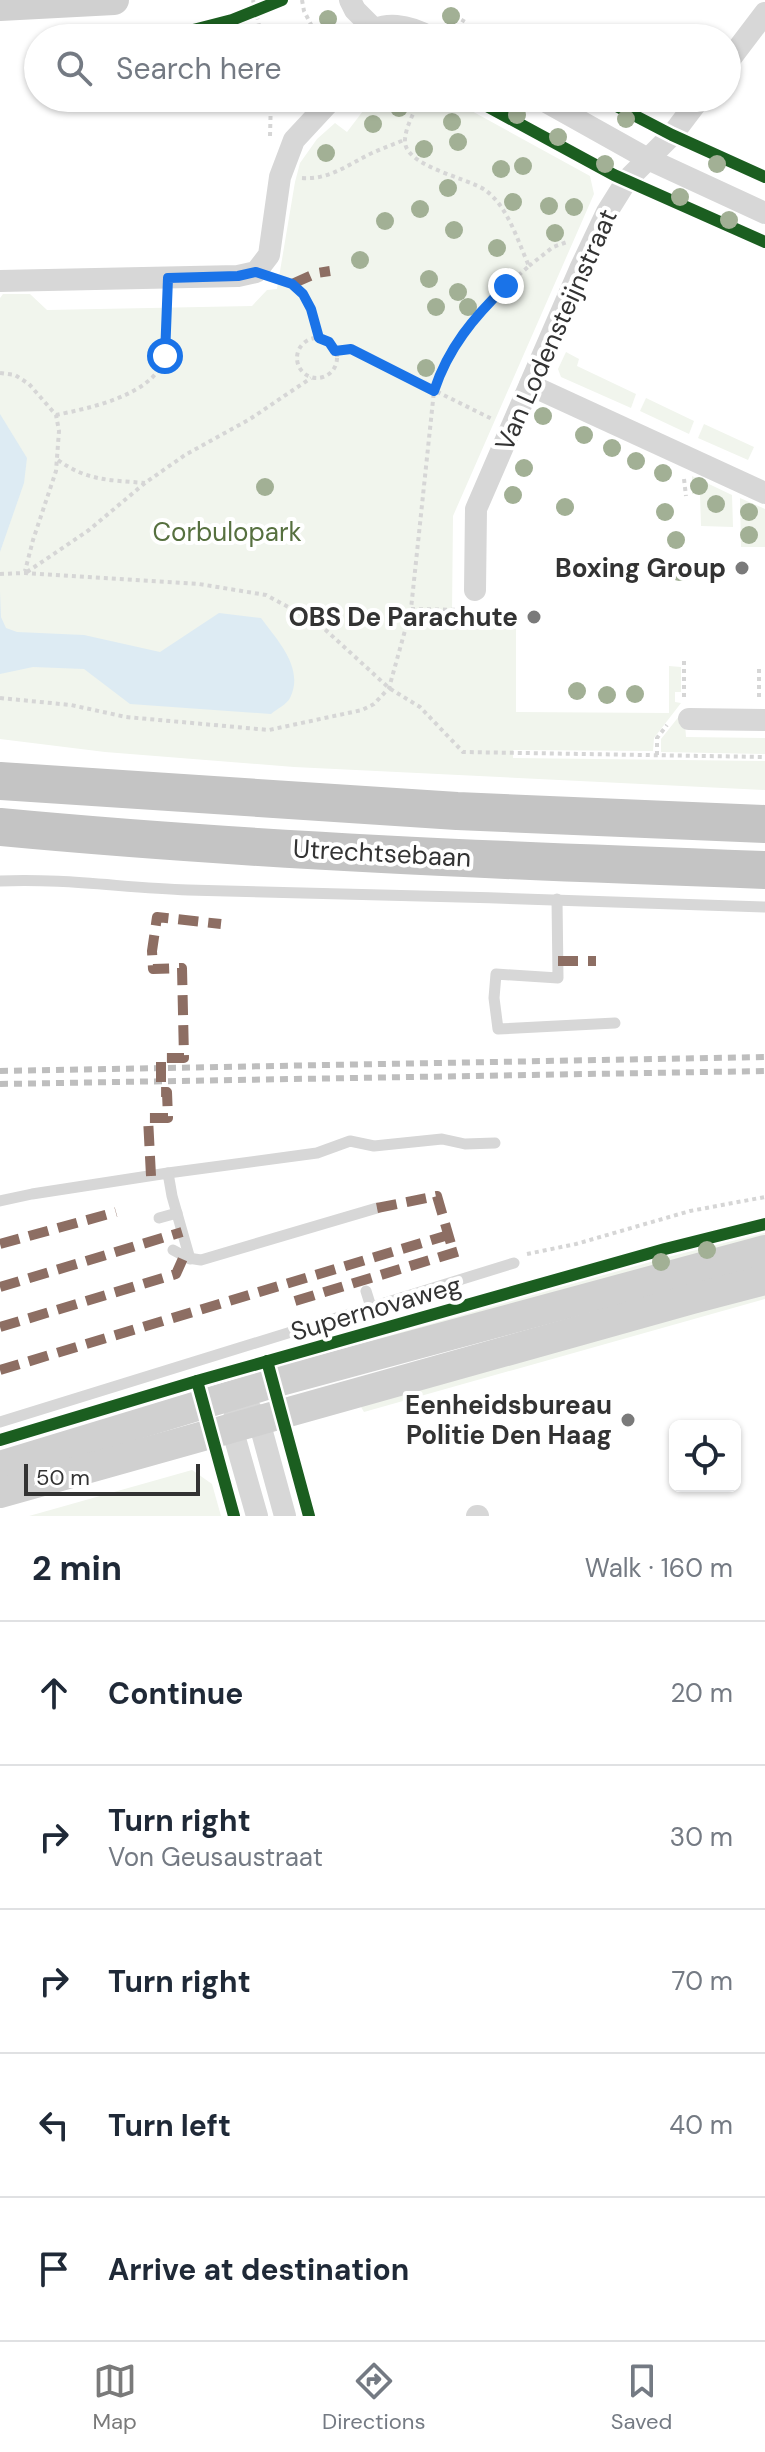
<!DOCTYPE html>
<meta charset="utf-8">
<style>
:root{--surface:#fff;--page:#f6f6f7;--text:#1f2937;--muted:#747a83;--line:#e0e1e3;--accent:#7a7a7a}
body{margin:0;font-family:"DM Sans",sans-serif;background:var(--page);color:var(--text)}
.controls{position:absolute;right:24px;bottom:24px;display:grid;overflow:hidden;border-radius:12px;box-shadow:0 2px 6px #0004}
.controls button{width:72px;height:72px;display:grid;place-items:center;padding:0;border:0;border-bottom:2px solid var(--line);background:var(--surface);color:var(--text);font:40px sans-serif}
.scale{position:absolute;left:24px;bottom:20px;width:176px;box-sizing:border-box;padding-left:8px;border:4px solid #333;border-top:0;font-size:22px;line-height:28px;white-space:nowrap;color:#333;-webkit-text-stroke:6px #fff;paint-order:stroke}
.stop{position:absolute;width:24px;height:24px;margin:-18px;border:6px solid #1a73e8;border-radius:50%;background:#fff}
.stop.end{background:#1a73e8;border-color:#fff;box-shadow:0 2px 8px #0008}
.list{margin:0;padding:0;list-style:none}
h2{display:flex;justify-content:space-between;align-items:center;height:104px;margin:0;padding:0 32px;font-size:34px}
h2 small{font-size:26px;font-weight:400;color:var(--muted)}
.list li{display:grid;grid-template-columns:52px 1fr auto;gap:24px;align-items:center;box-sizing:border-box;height:144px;padding:0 32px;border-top:2px solid var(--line)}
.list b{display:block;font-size:30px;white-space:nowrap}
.list p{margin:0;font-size:26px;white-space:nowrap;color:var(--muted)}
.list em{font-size:26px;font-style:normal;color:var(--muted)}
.icon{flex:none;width:44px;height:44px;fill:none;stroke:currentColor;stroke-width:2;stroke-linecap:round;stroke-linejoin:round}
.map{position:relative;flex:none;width:765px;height:1516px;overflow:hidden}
.search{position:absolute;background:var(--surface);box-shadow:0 2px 6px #0004;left:24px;right:24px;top:24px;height:88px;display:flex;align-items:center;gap:20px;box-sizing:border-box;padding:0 28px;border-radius:44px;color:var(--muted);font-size:30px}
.sheet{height:824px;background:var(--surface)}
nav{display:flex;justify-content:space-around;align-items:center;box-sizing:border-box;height:112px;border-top:2px solid var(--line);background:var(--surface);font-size:22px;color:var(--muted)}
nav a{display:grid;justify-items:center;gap:4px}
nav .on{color:var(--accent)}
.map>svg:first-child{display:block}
.green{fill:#f1f5ed}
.water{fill:#ddebf3}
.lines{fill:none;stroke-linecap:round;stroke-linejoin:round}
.path{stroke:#d6d6d6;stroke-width:4;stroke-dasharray:4 4;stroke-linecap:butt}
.lane{stroke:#d7d7d7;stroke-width:11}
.street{stroke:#d7d7d7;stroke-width:22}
.secondary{stroke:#d0d0d0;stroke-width:30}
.highway{stroke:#c4c4c4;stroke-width:38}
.rail{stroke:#bebebe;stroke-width:6;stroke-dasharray:8 6;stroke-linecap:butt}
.quiet{stroke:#8d6e63;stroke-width:10;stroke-dasharray:20 10;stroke-linecap:butt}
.cycleway-casing{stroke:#fff;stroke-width:17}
.cycleway{stroke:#1b5e20;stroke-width:12}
.tree{fill:#a2b095}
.route{stroke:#1a73e8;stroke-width:10}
.poi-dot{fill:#7a7a7a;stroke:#fff;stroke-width:3}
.labels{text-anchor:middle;stroke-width:8;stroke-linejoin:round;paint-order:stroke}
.street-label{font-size:26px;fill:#333;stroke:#fff}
.park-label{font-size:26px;fill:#56703f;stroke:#fff}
.poi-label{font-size:26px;font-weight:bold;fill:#333;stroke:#fff;text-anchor:end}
</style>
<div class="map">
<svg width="765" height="1516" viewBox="0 0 765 1516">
<rect width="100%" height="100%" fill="#fff"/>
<g class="green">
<path d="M 358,98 L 448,98 L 590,176 L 594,194 L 453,516 L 452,613 L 516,614 L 516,712 L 669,713 L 669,666 L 681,667 L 681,692 L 675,692 L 675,702 L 681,703 L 654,738 L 653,751 L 513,750 L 513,758 L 765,761 L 765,790 L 294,767 L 105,752 L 0,739 L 0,298 L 3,294 L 30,294 L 47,310 L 252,306 L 267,290 L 277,289 L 295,182 L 300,163 L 317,139 L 335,123 L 347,132 L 363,111 L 359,107 L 363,102 Z"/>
<path d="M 566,352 L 579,359 L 577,366 L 636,394 L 631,408 L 561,377 L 558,369 Z"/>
<path d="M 646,398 L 694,421 L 689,434 L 640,411 Z"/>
<path d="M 704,424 L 754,447 L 748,460 L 698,438 Z"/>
<path d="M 692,476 L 732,495 L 733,527 L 701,526 L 700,494 L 692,494 Z"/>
<path d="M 740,498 L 765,509 L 765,547 L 741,547 Z"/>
<path d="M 684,710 L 686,737 L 765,738 L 765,754 L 661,752 L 661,739 Z"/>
<path d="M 765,1231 L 765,1241 L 275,1368 L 676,1252 Z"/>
<path d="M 765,1291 L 765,1299 L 364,1412 L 358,1402 Z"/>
<path d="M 192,1470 L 212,1484 L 221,1516 L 29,1516 Z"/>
</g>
<g class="water">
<path d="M 0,414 L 27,458 L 24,483 L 0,552 Z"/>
<path d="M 0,591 L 1,617 L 6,628 L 17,632 L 84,635 L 160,652 L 219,613 L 261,618 C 277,640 305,668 290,698 C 287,704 277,709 271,714 L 130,704 L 84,669 L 33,667 L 0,674 Z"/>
</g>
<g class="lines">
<g class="path">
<path d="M 253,0 L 262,38"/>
<path d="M 302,0 L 304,11 L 318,38"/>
<path d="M 454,36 L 464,19"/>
<path d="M 270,136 L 271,98"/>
<path d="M 302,178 C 328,180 346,166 368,155 C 380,149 392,145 404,140"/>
<path d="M 529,266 L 553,247 L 567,242"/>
<path d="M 278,279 C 308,289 311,310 319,338"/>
<circle cx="317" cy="358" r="20"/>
<path d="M 335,351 L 351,349 L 492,419"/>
<path d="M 0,373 L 15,375 L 29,384 L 56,415 L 59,431 L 56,471 L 33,540 L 25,571"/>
<path d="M 56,415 C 89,408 152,396 165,358 C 170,341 167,319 167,301"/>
<path d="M 58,460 C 87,481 110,480 145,483"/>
<path d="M 684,479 L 686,496"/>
<path d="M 27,572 L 89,530 L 145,483 L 185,455 L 250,419 L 311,378"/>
<path d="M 0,574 L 25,573 L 199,584 L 266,595 L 318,623 L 389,688 L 420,707 L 463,752 L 765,757"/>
<path d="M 411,609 L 465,610"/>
<path d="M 684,697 L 684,660"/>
<path d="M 759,697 L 759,668"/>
<path d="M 0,698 L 71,705 L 126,717 L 269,730 L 362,710 L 374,704 L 389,688 L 411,609 L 434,391 C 452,338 488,302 529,266 C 518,242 508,206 485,190 C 466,177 402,166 405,139 C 406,126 415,110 421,98"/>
<path d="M 657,755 L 657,738 L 667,725"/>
<path d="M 527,1254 L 576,1244 L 690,1211 L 765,1197"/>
</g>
<g class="lane">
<path d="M 0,881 C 63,878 125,888 188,890 C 380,894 573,900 765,907"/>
<path d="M 557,899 L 558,978 L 496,974 L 494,998 L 498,1029 L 615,1023"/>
<path d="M 168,1173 L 317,1153 L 350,1141 L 374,1146 L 442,1139 L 465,1144 L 495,1143"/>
<path d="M 0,1201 L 32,1194 L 168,1173 L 172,1196 L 190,1259"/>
<path d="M 159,1218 L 177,1213"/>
<path d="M 173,1250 L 188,1258 L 201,1260 L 377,1208"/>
<path d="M 366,1291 L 371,1307"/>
<path d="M 0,1422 L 514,1263"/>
</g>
<g class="street">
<path d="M 350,0 L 355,10 L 374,29"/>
<path d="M 363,38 C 382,18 411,26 432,38"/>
<path d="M 727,63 L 765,13"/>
<path d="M 539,98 L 648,159 L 765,213"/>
<path d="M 0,281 L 238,276 L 256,272 L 269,255 L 280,177 L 294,140 L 333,98"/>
<path d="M 530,385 L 765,493"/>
<path d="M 475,590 L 476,509 L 580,269 L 607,212 L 627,180 L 672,135 L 700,98"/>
<path d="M 689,719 L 765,720"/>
<path d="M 251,1410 L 259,1421 L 285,1516"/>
<path d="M 235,1414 L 232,1428 L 257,1516"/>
<path d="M 477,1516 L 478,1516"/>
</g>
<g class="secondary">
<path d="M 0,6 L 114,0"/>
<path d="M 0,1466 L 273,1383 L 765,1250"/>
<path d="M 0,1493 L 692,1299 L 765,1280"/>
</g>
<g class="highway">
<path d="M 0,781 L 457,811 L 765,824"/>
<path d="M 0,827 C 254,851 510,861 765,870"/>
</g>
<g class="rail">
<path d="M 0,1071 L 765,1057"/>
<path d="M 0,1084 L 765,1071"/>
</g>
<g class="quiet">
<path d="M 292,284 L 317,273 L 330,271"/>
<path d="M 558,961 L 596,961"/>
<path d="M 151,1176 L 148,1118 L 168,1118 L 167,1092 L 161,1092 L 161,1058 L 184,1058 L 182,968 L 153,969 L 152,951 L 157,917 L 221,924"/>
<path d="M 377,1208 L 437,1196 L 451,1244"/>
<path d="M 0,1244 L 116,1212"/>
<path d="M 0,1287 L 182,1232"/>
<path d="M 295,1301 L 463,1250"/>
<path d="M 0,1327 L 176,1274 L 184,1256"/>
<path d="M 0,1370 L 455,1233"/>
</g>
<g class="cycleway-casing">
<g id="cycleway">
<path d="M 162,38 L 232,20 L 282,0"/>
<path d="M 472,98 L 614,175 L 765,242"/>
<path d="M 601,98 L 672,135 L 765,177"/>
<path d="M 267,1361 L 309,1516"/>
<path d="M 197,1381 L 234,1516"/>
<path d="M 0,1440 L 197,1381 L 665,1249 L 765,1224"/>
</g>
</g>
<use href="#cycleway" class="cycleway"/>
</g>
<g class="tree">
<circle cx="451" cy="16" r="9"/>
<circle cx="328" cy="19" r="9"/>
<circle cx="399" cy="108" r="9"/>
<circle cx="517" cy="115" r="9"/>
<circle cx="626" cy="119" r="9"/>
<circle cx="452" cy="122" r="9"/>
<circle cx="373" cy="124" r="9"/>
<circle cx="558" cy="137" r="9"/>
<circle cx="458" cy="142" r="9"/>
<circle cx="424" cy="149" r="9"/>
<circle cx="326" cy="153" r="9"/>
<circle cx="605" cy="164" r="9"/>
<circle cx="717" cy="164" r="9"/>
<circle cx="523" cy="166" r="9"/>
<circle cx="501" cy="169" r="9"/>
<circle cx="448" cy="188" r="9"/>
<circle cx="680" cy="197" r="9"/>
<circle cx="513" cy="202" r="9"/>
<circle cx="549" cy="206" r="9"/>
<circle cx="574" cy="207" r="9"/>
<circle cx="420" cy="209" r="9"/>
<circle cx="729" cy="220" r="9"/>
<circle cx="385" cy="221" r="9"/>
<circle cx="454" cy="230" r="9"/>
<circle cx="555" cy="233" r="9"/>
<circle cx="497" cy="248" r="9"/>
<circle cx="360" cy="260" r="9"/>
<circle cx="429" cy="279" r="9"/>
<circle cx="458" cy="292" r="9"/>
<circle cx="436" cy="307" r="9"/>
<circle cx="468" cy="307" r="9"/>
<circle cx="426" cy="368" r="9"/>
<circle cx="543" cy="416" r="9"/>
<circle cx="584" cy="435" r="9"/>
<circle cx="612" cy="448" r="9"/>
<circle cx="636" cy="461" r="9"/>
<circle cx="524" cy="468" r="9"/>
<circle cx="663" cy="473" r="9"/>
<circle cx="699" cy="486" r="9"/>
<circle cx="265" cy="487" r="9"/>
<circle cx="513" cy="495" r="9"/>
<circle cx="716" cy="504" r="9"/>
<circle cx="565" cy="507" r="9"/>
<circle cx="665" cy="512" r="9"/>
<circle cx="749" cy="512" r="9"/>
<circle cx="749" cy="535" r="9"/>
<circle cx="676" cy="540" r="9"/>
<circle cx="679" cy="572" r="9"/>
<circle cx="577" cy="691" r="9"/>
<circle cx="635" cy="694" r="9"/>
<circle cx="607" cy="695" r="9"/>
<circle cx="707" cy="1250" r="9"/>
<circle cx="661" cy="1262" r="9"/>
</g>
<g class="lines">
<path class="route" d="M 165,356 L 168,278 L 238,276 L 256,272 L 292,284 L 303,294 L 311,309 L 319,338 L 329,342 L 335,351 L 351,349 L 434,391 C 448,348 474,317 506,286"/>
</g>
<g class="poi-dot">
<circle cx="742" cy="568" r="8"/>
<circle cx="534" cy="617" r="8"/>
<circle cx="628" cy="1420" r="8"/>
</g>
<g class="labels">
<g class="street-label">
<text transform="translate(556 330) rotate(-66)" y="9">Van Lodensteijnstraat</text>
<text transform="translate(382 853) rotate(3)" y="9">Utrechtsebaan</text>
<text transform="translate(376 1308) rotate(-16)" y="9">Supernovaweg</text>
</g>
<g class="park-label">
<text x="227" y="541">Corbulopark</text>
</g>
<g class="poi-label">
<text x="726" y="577">Boxing Group</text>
<text x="518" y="626">OBS De Parachute</text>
<text x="612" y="1414">Eenheidsbureau<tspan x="612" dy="30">Politie Den Haag</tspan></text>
</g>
</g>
</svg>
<div class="controls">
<button><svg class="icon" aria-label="locate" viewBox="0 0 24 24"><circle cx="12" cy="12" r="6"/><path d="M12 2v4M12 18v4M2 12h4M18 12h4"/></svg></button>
</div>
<div class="scale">50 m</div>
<div class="stop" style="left:165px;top:356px"></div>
<div class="stop end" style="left:506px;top:286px"></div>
<div class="search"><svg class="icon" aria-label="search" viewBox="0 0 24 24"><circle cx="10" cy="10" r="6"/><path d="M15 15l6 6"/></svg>Search here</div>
</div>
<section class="sheet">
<h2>2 min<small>Walk · 160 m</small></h2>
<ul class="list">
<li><svg class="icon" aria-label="ahead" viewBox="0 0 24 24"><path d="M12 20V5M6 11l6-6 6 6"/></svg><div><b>Continue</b></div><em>20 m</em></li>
<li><svg class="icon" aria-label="right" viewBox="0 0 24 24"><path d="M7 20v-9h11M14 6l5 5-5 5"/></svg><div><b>Turn right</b><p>Von Geusaustraat</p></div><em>30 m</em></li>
<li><svg class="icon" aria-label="right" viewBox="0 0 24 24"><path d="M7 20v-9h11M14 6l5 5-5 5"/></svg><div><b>Turn right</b></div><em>70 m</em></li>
<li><svg class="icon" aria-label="left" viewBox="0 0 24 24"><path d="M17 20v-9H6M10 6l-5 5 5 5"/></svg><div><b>Turn left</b></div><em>40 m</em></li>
<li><svg class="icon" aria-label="arrive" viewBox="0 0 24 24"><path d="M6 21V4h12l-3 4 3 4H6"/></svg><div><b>Arrive at destination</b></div></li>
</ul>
</section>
<nav>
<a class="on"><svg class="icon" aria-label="map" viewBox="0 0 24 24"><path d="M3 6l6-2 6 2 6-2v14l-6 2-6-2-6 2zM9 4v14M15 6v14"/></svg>Map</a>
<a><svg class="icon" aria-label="directions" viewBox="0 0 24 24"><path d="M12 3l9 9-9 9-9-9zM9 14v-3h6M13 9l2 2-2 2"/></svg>Directions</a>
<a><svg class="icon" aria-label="saved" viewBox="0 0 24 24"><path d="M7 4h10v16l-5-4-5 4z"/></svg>Saved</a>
</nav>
